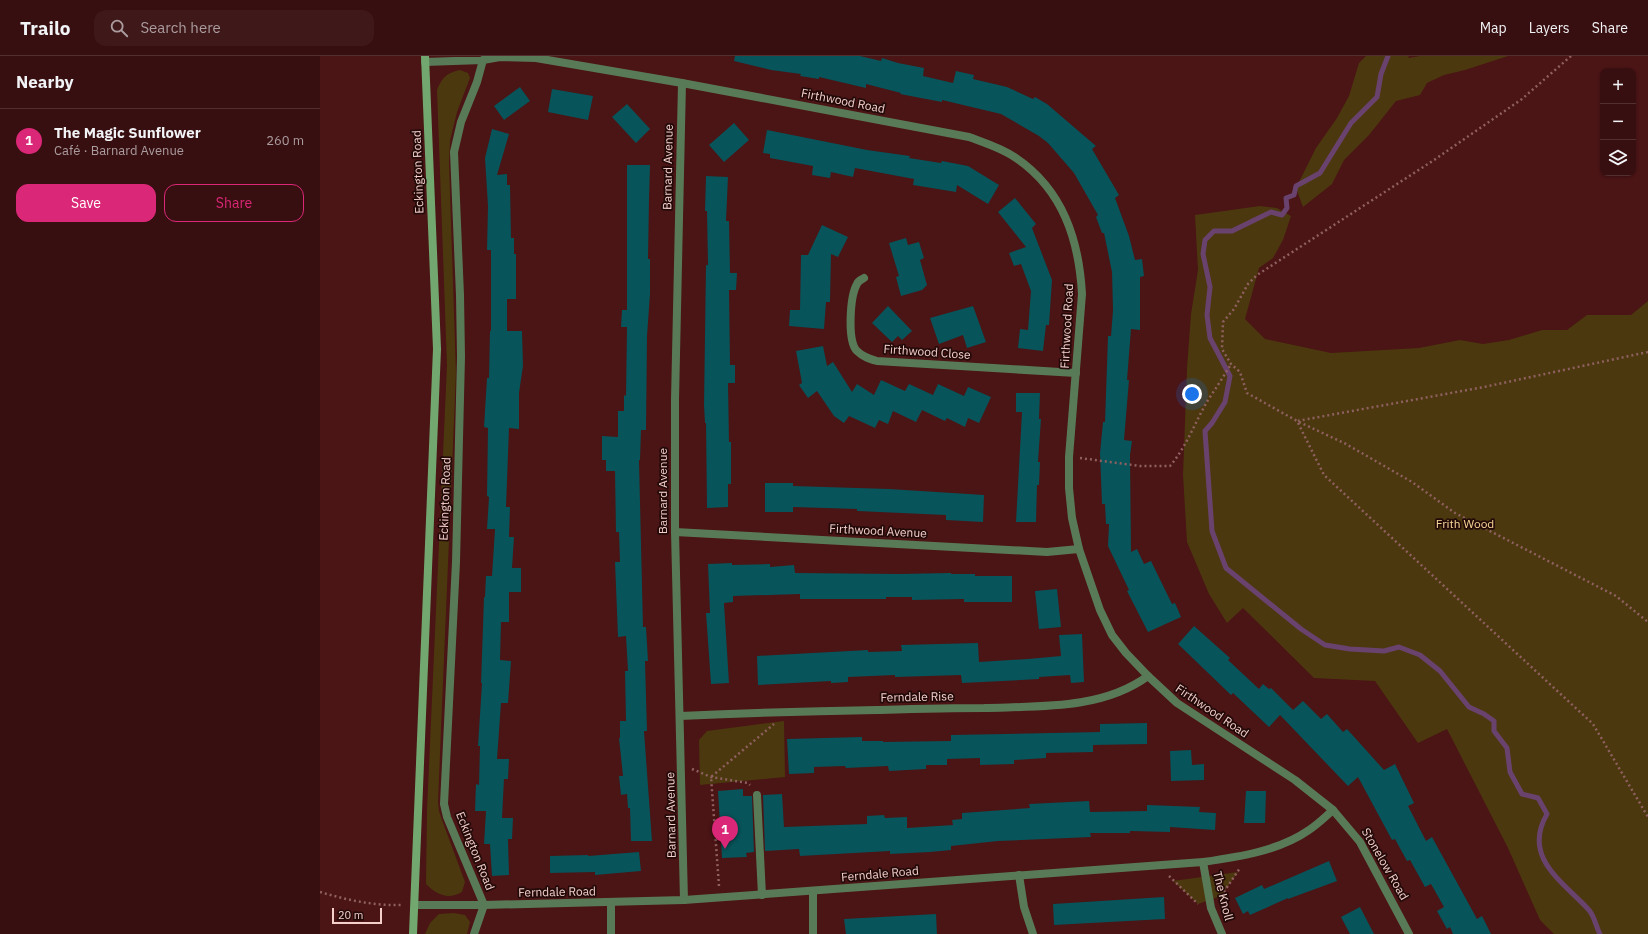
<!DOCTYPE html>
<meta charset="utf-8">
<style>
:root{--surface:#380f10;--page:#3f1819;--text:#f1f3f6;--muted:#ab9c9f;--line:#522f30;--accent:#db2777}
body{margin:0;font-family:"IBM Plex Sans",sans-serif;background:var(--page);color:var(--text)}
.controls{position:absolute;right:12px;top:12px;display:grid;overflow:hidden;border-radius:8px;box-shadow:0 1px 3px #0004}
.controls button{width:36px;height:36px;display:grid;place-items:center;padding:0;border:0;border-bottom:1px solid var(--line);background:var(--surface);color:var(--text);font:20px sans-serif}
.scale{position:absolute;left:12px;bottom:10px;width:50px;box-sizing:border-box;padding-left:4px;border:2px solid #f4cfcc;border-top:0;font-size:11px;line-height:14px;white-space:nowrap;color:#f4cfcc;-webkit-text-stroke:3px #220a09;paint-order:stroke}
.you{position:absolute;left:872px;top:338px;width:14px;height:14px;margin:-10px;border:3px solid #fff;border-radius:50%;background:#1a73e8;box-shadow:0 0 0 6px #1a73e833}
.badge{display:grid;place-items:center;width:26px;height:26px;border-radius:50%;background:var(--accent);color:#fff;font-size:13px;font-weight:700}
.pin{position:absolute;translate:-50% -33px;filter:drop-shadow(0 1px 2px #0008)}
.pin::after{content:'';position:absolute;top:21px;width:14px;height:12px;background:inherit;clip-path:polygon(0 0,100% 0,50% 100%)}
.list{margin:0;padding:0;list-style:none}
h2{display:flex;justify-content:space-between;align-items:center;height:52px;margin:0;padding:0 16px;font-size:17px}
h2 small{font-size:13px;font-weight:400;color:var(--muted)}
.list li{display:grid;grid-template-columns:26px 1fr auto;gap:12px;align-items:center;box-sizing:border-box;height:64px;padding:0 16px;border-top:1px solid var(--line)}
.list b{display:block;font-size:15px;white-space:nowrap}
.list p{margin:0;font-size:13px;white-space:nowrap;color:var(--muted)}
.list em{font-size:13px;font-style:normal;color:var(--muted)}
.actions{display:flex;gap:8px;padding:12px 16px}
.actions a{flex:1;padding:9px 0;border:1px solid var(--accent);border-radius:12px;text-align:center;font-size:14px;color:var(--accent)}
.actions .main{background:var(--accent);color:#fff}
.icon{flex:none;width:22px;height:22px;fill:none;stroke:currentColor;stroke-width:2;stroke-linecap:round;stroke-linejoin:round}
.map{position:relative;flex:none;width:1328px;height:878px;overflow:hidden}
header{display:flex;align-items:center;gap:24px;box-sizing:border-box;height:56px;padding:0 20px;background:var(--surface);border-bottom:1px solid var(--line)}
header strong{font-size:19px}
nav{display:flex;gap:22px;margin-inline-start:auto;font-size:14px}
.search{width:280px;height:36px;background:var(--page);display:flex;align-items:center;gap:10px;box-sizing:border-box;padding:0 14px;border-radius:12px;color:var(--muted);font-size:15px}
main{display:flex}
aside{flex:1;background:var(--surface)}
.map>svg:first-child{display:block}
.green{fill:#4b380e}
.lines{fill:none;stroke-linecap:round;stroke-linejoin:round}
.stream{stroke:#6a426e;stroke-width:5}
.building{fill:#07545a}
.path{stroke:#906060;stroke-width:2.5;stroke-dasharray:2 3;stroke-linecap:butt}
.service{stroke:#597a57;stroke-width:8}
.minor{stroke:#597a57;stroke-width:8}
.secondary{stroke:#72a770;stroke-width:8}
.labels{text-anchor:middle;stroke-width:3.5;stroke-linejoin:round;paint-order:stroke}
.street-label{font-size:12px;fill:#f4cfcc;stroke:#220a09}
.park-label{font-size:12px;fill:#f9d796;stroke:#220a09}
</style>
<header>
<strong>Trailo</strong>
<div class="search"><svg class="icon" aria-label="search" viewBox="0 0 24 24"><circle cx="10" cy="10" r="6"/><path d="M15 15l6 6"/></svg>Search here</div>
<nav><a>Map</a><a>Layers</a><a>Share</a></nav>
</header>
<main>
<aside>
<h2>Nearby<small></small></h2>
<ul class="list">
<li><span class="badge">1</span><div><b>The Magic Sunflower</b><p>Café · Barnard Avenue</p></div><em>260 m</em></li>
</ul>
<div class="actions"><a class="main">Save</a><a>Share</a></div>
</aside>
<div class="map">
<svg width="1328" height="878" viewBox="0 0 1328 878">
<rect width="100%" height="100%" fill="#4b1415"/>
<g class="green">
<path d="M 1046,0 L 1089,0 L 1088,2 L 1100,0 L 1188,0 L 1145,14 L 1124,19 L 1107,27 L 1100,39 L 1076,45 L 1049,79 L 1024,104 L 1012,128 L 983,151 L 976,132 L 996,92 L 1017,62 L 1029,40 L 1039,7 Z"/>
<path d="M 140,14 L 148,17 L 150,22 L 137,56 L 130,85 L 129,106 L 136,317 L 118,746 L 119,755 L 122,764 L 145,826 L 142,836 C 128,844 117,839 106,828 L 107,754 L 127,309 L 117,34 C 122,22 126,17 140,14 Z"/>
<path d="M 940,150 L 957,152 L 971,160 L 963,184 L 953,202 L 939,212 L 925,263 L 945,283 L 1011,297 L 1099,292 L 1140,284 L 1163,288 L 1189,284 L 1222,274 L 1247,274 L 1267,259 L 1311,259 L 1328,245 L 1328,878 L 1234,878 L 1220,864 L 1188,792 L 1127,673 L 1098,687 L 1055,625 L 994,622 L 923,552 L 907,567 L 889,538 L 867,486 L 863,419 L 867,312 L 871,258 L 878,214 L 875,159 Z"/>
<path d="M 464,665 L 465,721 L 380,729 L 379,684 L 387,675 Z"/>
<path d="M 918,816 L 901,840 L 878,848 L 853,825 Z"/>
<path d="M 134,857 L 145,859 L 150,866 L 147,878 L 105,878 L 110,867 L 119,858 Z"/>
</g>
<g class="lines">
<path class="stream" d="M 1068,0 L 1061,18 L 1057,41 L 1031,67 L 1000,117 L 976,130 L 974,139 L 966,142 L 967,152 L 962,159 L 951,156 L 912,175 L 894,175 L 885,184 L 883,198 L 890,231 L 887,259 L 890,282 L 910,320 L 905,346 L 892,367 L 885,375 L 892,475 L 906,512 L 981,573 L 1005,589 L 1030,593 L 1064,595 L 1079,591 L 1100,599 L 1120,615 L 1149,651 L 1164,658 L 1174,665 L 1174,675 L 1187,692 L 1190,716 L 1202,738 L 1218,742 L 1227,758 C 1202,801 1242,825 1268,853 C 1274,858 1276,871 1280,878"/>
</g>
<g class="building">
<path d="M 415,0 L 540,0 L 561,5 L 562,2 L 578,7 L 604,12 L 603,20 L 633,27 L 636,15 L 654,19 L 653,23 L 687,31 L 713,43 L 715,41 L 727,48 L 776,90 L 772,93 L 799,139 L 795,142 L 809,180 L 815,204 L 822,203 L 824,220 L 820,221 L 820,274 L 811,273 L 807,324 L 809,324 L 804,384 L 812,385 L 810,399 L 811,496 L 817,493 L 824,508 L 831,505 L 852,548 L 855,547 L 861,561 L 828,576 L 807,535 L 809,534 L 788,490 L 789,468 L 786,468 L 785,448 L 782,448 L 780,397 L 783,366 L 785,366 L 788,280 L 791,280 L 793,254 L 792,216 L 784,177 L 782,177 L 776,161 L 778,159 L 754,117 L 728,87 L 719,80 L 681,58 L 622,44 L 622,46 L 580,38 L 581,37 L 546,28 L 546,32 L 499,21 L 499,23 L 480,20 L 481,18 L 451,14 L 414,5 Z"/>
<path d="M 200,31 L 210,45 L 184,64 L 174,50 Z"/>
<path d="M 232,33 L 273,40 L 268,64 L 228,56 Z"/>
<path d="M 307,48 L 330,73 L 316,87 L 292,61 Z"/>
<path d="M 414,67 L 429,84 L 404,106 L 389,89 Z"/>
<path d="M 172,73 L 189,78 L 177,119 L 187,118 L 187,129 L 190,129 L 191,182 L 194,182 L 194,198 L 196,198 L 196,243 L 187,243 L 187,275 L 202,275 L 203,310 L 199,337 L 199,373 L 189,372 L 186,451 L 190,451 L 189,481 L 194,481 L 192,512 L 201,512 L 201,536 L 189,536 L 189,566 L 181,566 L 180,604 L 191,605 L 188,647 L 181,647 L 177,703 L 189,703 L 188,723 L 184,723 L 182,762 L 193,762 L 192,783 L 188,783 L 189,819 L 172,820 L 170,788 L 164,788 L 166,755 L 155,755 L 156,728 L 159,729 L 160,690 L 158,690 L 162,627 L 161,627 L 164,541 L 165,541 L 166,520 L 172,520 L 175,473 L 167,473 L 169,441 L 167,440 L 168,372 L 164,371 L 167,322 L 169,322 L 170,275 L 171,275 L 171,194 L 167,194 L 168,150 L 165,102 Z"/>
<path d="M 447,74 L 547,94 L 590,100 L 589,102 L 621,107 L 622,105 L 648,110 L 679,129 L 668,148 L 637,129 L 636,136 L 593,129 L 594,123 L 535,112 L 533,121 L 511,116 L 510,122 L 492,119 L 493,110 L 450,102 L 450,98 L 443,97 Z"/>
<path d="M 307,109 L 330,109 L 329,144 L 328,203 L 330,203 L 330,238 L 327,280 L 326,374 L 321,374 L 320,404 L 319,404 L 323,571 L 326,571 L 328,605 L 325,605 L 327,675 L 324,675 L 332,785 L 311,785 L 310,752 L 308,752 L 307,738 L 301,739 L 299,720 L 303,720 L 299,682 L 300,682 L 300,665 L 306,665 L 305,615 L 308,615 L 306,580 L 298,581 L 295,506 L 300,506 L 299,476 L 296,476 L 295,415 L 286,415 L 286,404 L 282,404 L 282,380 L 298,381 L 298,355 L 304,355 L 304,339 L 306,340 L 307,271 L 301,271 L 302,254 L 307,254 Z"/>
<path d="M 386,120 L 408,121 L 406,165 L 409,165 L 410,217 L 417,217 L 416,234 L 409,234 L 410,309 L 415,309 L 415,327 L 408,327 L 409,386 L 411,386 L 411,428 L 408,428 L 408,451 L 387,452 L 386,367 L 385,367 L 384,349 L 386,209 L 388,209 L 387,155 L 385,155 Z"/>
<path d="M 695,142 L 716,168 L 712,172 L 732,224 L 729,269 L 726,269 L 723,295 L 698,292 L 700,273 L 708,274 L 711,235 L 701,208 L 694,210 L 689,197 L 706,191 L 678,156 Z"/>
<path d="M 502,169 L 528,181 L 518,201 L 511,198 L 510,246 L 506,246 L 504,273 L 469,270 L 470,254 L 480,254 L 481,199 L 488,199 Z"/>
<path d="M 586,182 L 588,189 L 599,186 L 604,202 L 600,204 L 607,229 L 602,234 L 581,240 L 576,221 L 579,220 L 569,187 Z"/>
<path d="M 568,250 L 592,275 L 582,284 L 578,280 L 572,286 L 552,267 Z"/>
<path d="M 653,250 L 666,286 L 647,292 L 643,279 L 619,288 L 610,262 Z"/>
<path d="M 503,290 L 507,310 L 513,306 L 532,336 L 537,328 L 554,339 L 561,324 L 585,335 L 589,328 L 613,339 L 618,328 L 644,340 L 648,331 L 671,341 L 659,367 L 648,362 L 645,371 L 627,362 L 625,365 L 602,354 L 596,366 L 573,355 L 568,368 L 559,364 L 555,372 L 529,360 L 524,367 L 514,360 L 497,335 L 488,342 L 479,329 L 482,327 L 476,295 Z"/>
<path d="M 696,337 L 720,337 L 719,363 L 721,363 L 718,406 L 720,406 L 719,429 L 717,429 L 716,466 L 696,466 L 702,356 L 696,356 Z"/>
<path d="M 445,427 L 473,427 L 473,430 L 569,433 L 664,439 L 663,466 L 626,464 L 626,459 L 537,455 L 537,453 L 473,451 L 473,456 L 445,456 Z"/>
<path d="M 412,507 L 412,509 L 450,508 L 450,511 L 474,509 L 475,517 L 579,518 L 631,517 L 631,518 L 655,518 L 655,520 L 692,520 L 692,546 L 644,546 L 644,543 L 592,544 L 592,541 L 566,541 L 566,543 L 480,543 L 480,538 L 413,540 L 413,546 L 404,547 L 409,627 L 391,628 L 386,557 L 390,557 L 388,508 Z"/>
<path d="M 737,533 L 741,571 L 719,573 L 715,535 Z"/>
<path d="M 874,570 L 910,602 L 908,604 L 939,633 L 943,628 L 949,633 L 951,632 L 973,654 L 983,645 L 1001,663 L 1007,658 L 1023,676 L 1027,673 L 1064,714 L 1075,708 L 1094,747 L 1088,750 L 1106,785 L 1112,781 L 1157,863 L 1162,860 L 1171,878 L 1133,878 L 1130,871 L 1127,873 L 1117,855 L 1124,851 L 1111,828 L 1105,831 L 1090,804 L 1087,805 L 1075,783 L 1072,784 L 1038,721 L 1028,730 L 960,659 L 949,671 L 913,637 L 911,639 L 858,588 Z"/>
<path d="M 762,578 L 764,626 L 751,627 L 750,619 L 719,621 L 719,623 L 701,624 L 642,627 L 641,619 L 575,621 L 575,619 L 528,621 L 528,626 L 511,627 L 511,625 L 438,629 L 437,600 L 548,594 L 548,596 L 582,595 L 581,589 L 658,587 L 659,606 L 708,603 L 741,600 L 739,579 Z"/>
<path d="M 827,667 L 827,688 L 773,689 L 773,696 L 726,697 L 726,702 L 694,704 L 694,708 L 660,709 L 660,702 L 627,703 L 627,709 L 606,709 L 606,713 L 569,715 L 568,710 L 526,712 L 525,710 L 494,711 L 494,717 L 469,718 L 467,683 L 542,681 L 542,685 L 563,685 L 563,686 L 631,685 L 631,679 L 780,676 L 780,668 Z"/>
<path d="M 871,694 L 872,709 L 884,708 L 884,724 L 851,725 L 850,695 Z"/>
<path d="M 423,733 L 423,740 L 432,740 L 434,796 L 426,797 L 427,801 L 402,802 L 398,735 Z"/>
<path d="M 926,735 L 946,735 L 945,767 L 924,767 Z"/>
<path d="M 462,738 L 464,771 L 547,768 L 547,760 L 564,759 L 565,762 L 587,761 L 587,772 L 633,769 L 632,764 L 642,763 L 642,757 L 710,752 L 709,748 L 769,745 L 770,756 L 827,755 L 827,749 L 880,751 L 879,756 L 896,757 L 895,774 L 850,771 L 850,776 L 810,775 L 810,777 L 770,777 L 771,781 L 678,785 L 631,790 L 631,794 L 610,796 L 570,798 L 570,795 L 480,800 L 479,793 L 445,795 L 443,739 Z"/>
<path d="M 319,796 L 321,815 L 275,819 L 275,816 L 230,817 L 230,800 L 268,799 L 268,800 Z"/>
<path d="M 1009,805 L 1017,825 L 968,843 L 968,842 L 930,859 L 928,855 L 923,858 L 915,842 L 942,829 L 944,833 Z"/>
<path d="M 844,841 L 845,863 L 734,869 L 733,848 Z"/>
<path d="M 1040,851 L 1054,878 L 1030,878 L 1021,861 Z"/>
<path d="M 616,858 L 617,878 L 526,878 L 524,863 Z"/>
</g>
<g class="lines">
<g class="path">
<path d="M 1251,0 L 1202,43 L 1114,104 L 937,219 L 928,228 L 914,253 L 903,266 L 902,293 L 911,308 L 920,316 L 927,337 L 977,365 L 1026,388 L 1092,426 L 1135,457 L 1296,540 L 1328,566"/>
<path d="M 1328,296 L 1164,331 L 977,365 L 1004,419 L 1273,668 L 1328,761"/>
<path d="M 760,402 L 820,410 L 850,410 C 867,390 875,366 888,344 C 896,332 904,320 911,308"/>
<path d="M 372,713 L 391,721 L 428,727 L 430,729"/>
<path d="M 849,820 L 878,848"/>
<path d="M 399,830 L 391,721 L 454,668"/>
<path d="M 0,836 C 27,844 54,850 83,849"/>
<path d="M 901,840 L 920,812"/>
</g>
<path class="service" d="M 437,739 L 442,839"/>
<g class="minor">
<path d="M 105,6 L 163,4 L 180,1 L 216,2 L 362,27 L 649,81 C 665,87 682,92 696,102 C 743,134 759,184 762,238 L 749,401 L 749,432 L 752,462 L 759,493 L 780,554 L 792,579 L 806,597 L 828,620 L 857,647 L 975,724 L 1013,754 L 1040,786 L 1089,878"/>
<path d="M 362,27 L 355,344 L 355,476 L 364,844"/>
<path d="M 544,222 C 541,224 538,225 537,228 C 530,240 527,285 537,295 C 543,301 550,303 557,305 L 756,317"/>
<path d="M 355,476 L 727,496 L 759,493"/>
<path d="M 360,660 C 426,657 492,655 557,654 C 593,653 628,652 664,652 C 718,650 782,654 828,620"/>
<path d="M 883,806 L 891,852 L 902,878"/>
<path d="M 699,819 L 704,851 L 713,878"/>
<path d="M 95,849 L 164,849 L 364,844 L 883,806 C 918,801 959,795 989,774 C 998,768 1005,761 1013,754"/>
<path d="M 154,878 L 164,849 L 127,761 L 124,748 L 136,506 L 141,301 L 140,239 L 134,96 L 141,66 L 157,26 L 163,4"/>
<path d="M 291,878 L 291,846"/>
<path d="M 493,878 L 493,836"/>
</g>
<path class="secondary" d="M 93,878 L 117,293 L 105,0"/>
</g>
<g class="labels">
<g class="street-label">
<text transform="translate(523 45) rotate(11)" y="4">Firthwood Road</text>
<text transform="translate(348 111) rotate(-89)" y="4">Barnard Avenue</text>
<text transform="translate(98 116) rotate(-92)" y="4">Eckington Road</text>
<text transform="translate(747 270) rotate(-87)" y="4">Firthwood Road</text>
<text transform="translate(607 296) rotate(4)" y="4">Firthwood Close</text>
<text transform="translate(343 435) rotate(-90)" y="4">Barnard Avenue</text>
<text transform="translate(125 443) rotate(-88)" y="4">Eckington Road</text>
<text transform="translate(558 475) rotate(3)" y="4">Firthwood Avenue</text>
<text transform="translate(597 641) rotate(-1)" y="4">Ferndale Rise</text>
<text transform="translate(892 655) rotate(34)" y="4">Firthwood Road</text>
<text transform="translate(351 759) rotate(-91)" y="4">Barnard Avenue</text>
<text transform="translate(155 795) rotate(68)" y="4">Eckington Road</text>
<text transform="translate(1065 808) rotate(60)" y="4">Stonelow Road</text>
<text transform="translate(560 818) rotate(-5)" y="4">Ferndale Road</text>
<text transform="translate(237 836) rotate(-1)" y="4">Ferndale Road</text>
<text transform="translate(903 840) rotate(76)" y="4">The Knoll</text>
</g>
<g class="park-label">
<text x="1145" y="472">Frith Wood</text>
</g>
</g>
</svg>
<div class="controls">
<button>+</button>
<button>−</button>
<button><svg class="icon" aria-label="layers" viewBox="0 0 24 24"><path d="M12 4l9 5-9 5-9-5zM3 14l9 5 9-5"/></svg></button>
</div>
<div class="scale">20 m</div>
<div class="you"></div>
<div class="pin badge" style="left:405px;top:793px">1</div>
</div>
</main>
